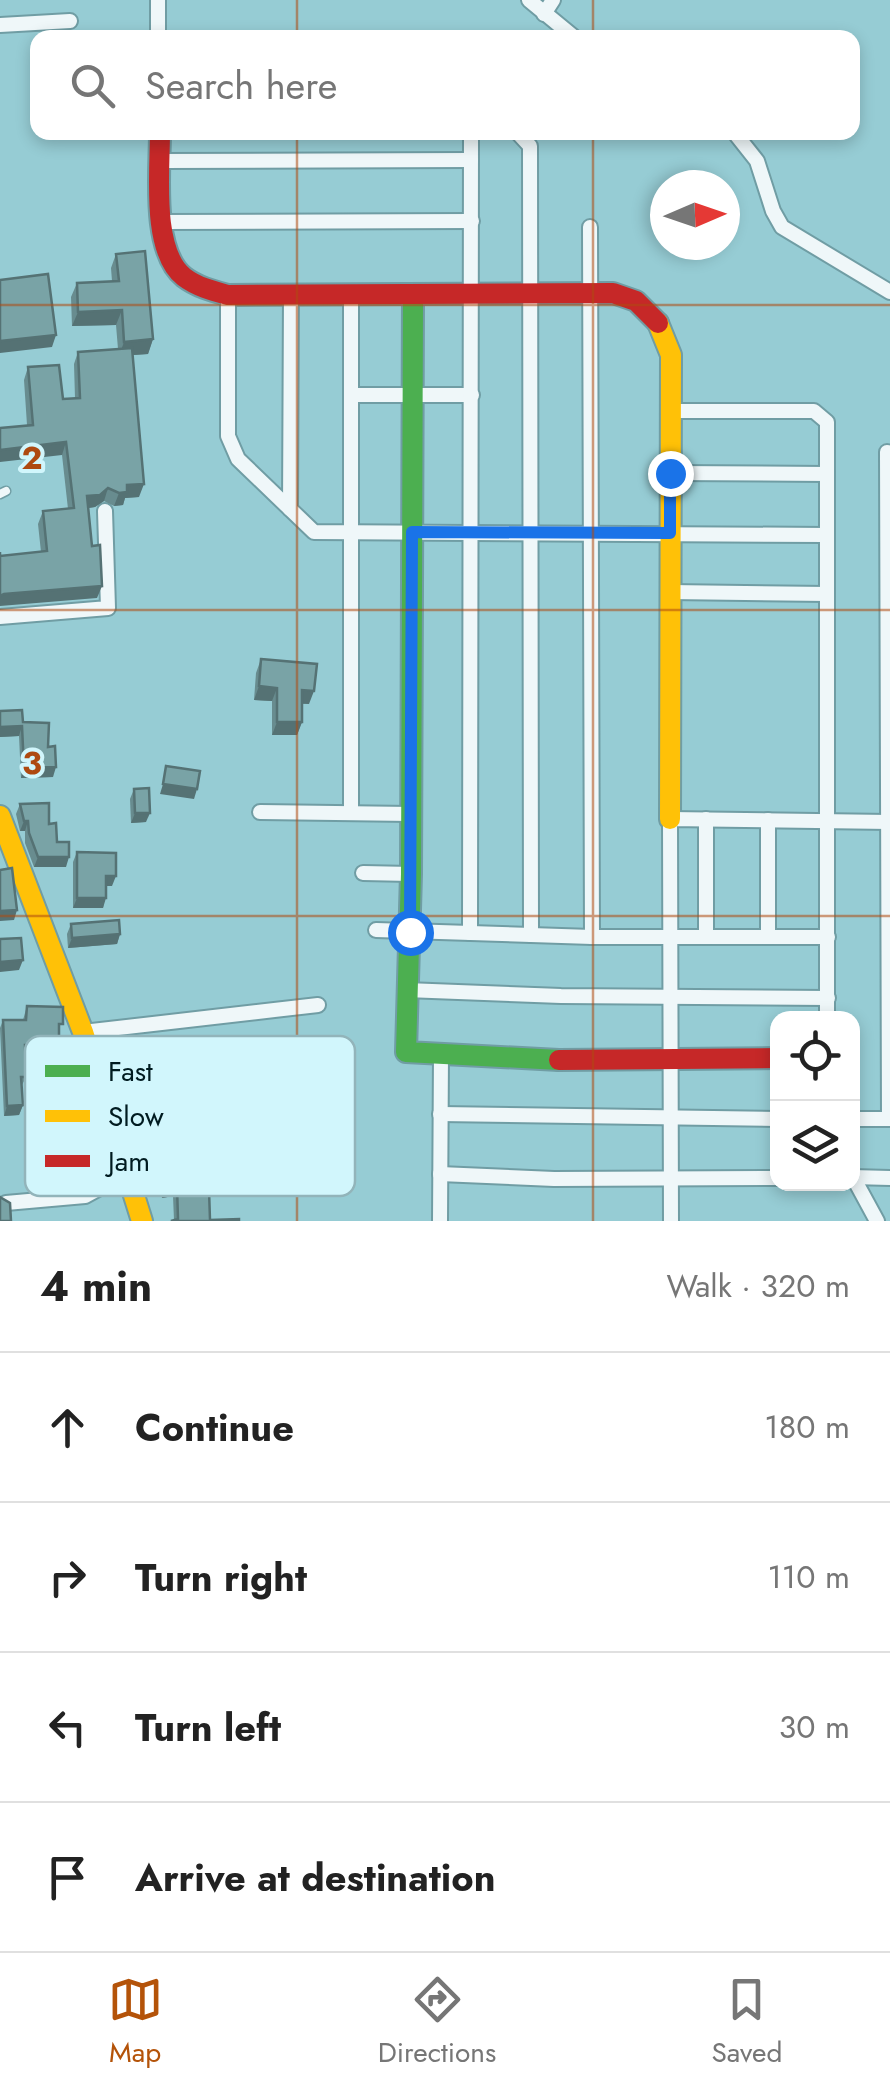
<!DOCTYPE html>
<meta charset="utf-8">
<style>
:root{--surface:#fff;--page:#f6f6f6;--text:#222;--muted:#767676;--line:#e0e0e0;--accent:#b45309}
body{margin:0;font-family:Jost,sans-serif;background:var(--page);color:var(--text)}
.controls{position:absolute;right:30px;bottom:30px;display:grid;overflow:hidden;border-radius:20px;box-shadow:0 5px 15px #0003}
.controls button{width:90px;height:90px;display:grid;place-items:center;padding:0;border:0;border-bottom:2px solid var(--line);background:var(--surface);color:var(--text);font:50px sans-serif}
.compass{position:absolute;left:650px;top:170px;width:90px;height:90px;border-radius:50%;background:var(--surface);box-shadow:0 5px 15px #0003;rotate:88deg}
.stop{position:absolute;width:30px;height:30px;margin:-22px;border:8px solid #1a73e8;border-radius:50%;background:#fff}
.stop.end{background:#1a73e8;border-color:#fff;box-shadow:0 2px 10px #0008}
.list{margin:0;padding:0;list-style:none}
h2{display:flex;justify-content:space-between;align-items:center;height:130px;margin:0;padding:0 40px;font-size:42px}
h2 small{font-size:32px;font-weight:400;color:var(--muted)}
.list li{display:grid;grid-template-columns:65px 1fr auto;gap:30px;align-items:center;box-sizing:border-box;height:150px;padding:0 40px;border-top:2px solid var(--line)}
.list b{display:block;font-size:38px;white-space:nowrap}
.list em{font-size:32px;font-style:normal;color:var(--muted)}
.icon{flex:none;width:55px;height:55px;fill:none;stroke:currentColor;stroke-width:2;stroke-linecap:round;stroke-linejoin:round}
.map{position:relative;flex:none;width:890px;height:1221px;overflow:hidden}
.search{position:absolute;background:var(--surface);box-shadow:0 5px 15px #0003;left:30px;right:30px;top:30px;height:110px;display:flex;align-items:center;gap:25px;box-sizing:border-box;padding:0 35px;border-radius:20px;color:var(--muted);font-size:38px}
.sheet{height:730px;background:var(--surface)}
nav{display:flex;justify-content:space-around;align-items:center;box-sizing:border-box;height:140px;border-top:2px solid var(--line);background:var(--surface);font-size:28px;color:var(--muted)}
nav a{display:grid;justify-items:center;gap:5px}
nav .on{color:var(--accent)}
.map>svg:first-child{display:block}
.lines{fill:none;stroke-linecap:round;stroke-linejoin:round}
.lane-casing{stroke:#709da4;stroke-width:11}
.street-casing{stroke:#709da4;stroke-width:18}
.fast-casing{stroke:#709da4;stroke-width:24}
.slow-casing{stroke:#709da4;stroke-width:24}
.jam-casing{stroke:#709da4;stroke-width:24}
.lane{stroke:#eff7f9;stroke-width:8}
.street{stroke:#eff7f9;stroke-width:14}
.fast{stroke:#4caf50;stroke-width:20}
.slow{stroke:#ffc107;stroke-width:20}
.jam{stroke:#c62828;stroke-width:20}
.wall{fill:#688c8f}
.shaded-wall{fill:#557274}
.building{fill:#79a3a6;stroke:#557274;stroke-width:2.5}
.route{stroke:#1a73e8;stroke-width:12}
.grid{fill:none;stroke:#ae4a11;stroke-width:2.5;stroke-opacity:0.55}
.key{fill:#d1f6fc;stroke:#92b4ba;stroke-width:2.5}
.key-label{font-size:28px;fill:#001b20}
.grid-label{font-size:32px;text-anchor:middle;font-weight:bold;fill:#ae4a11;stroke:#d1f6fc;stroke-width:8;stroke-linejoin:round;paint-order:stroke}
</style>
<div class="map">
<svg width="890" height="1221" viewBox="0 0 890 1221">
<rect width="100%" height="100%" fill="#96ccd4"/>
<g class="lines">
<g class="lane-casing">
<path id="lane" d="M 0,494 L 6,491"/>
</g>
<g class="street-casing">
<g id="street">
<path d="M 158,0 L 158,38"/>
<path d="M 529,0 L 575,38"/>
<path d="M 544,14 L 553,0"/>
<path d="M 0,25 L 70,21"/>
<path d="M 517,132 L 530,146 L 531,935"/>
<path d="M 734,132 L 757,161 L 773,211 L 782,227 L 890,292"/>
<path d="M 160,161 L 471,160"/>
<path d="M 161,222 L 472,221"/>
<path d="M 590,227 L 592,937"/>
<path d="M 228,295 L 228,436 L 238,459 L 314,532 L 826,535"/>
<path d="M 351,395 L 472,395"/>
<path d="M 671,411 L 814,411 L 827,422 L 827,1018"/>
<path d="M 671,473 L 827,474"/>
<path d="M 290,509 L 291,295"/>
<path d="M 670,592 L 827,594"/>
<path d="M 0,617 L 108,608 L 105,511"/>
<path d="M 260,812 L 411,814"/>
<path d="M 351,813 L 351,295"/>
<path d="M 363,873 L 411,874"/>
<path d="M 376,930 L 592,937 L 828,937"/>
<path d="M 470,933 L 471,132"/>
<path d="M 706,937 L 706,819"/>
<path d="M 768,937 L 768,820"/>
<path d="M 406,990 L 561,996 L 828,998"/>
<path d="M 83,1032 L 318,1005"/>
<path d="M 440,1114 L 778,1119"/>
<path d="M 852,1119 L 890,1119"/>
<path d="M 889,1119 L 887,452 L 890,453"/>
<path d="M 440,1174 L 554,1179 L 778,1178"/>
<path d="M 852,1175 L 877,1221"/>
<path d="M 852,1177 L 890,1178"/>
<path d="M 6,1203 L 85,1196 L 125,1174"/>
<path d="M 440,1221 L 441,1054"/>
<path d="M 671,1221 L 670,819 L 890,822"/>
</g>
</g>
<g class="fast-casing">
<path id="fast" d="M 413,294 L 411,874 L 406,1052 L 559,1060"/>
</g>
<g class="slow-casing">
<g id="slow">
<path d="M 658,323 L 671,355 L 670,819"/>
<path d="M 0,816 L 83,1032 L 142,1221"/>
</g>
</g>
<g class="jam-casing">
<g id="jam">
<path d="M 160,132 C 160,171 151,251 184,277 C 197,287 213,291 228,295 L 613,293 L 636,301 L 658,323"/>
<path d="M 559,1060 L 778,1058"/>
</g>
</g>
<use href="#lane" class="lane"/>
<use href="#street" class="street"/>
<use href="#fast" class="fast"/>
<use href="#slow" class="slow"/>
<use href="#jam" class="jam"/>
</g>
<g class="wall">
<path d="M 116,254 L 153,339 L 148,354 L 133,355 L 139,497 L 125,498 L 123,505 L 114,506 L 104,501 L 95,507 L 88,508 L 97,598 L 0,556 L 41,552 L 38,524 L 43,511 L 68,509 L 62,455 L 27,425 L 24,380 L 28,367 L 63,399 L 75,398 L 74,364 L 78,352 L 118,349 L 116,325 L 72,326 L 71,297 L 77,283 L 112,281 L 111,268 Z"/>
<path d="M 261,659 L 309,704 L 302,704 L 302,722 L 297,735 L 272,735 L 272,701 L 254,700 L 256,673 Z"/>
<path d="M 0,711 L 23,722 L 48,747 L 53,777 L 21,778 L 19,736 L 0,737 Z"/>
<path d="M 134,789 L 146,822 L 131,823 L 130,799 Z"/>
<path d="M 20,804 L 49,824 L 66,867 L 34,867 L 25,843 L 25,831 L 20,831 L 16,814 Z"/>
<path d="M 77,852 L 112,886 L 106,886 L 103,908 L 73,908 L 73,862 Z"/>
<path d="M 71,924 L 120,934 L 117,944 L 68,948 L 67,934 Z"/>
<path d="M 27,1006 L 59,1034 L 56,1054 L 26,1054 L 26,1077 L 21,1087 L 23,1105 L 19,1115 L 4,1116 L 0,1028 L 3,1020 L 23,1020 Z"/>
<path d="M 63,1052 L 88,1076 L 84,1086 L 64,1089 L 60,1062 Z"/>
<path d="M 193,1081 L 195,1099 L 192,1109 L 184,1110 L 186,1129 L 194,1128 L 198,1161 L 209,1160 L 212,1188 L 209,1197 L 210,1220 L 239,1219 L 239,1221 L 170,1221 L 174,1220 L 173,1196 L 162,1198 L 158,1176 L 161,1167 L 163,1166 L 156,1114 L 141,1115 L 140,1097 L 143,1088 Z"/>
</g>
<g class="shaded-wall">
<path d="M 122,310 L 116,325 L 72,326 L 78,312 Z"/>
<path d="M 56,335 L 52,347 L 0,353 L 0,341 Z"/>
<path d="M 153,339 L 148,354 L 119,356 L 124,342 Z"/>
<path d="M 66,442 L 62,455 L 0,462 L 0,450 Z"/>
<path d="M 144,484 L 139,497 L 125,498 L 123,505 L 114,506 L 119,493 L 127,485 Z"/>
<path d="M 108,488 L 104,501 L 95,507 L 82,509 L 87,496 Z"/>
<path d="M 102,586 L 97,598 L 0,606 L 0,596 L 4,594 Z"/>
<path d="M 259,686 L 277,688 L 272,701 L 254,700 Z"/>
<path d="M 302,690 L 314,691 L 309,704 L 297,703 Z"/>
<path d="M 277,722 L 302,722 L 297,735 L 272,735 Z"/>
<path d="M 22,726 L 19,736 L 0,737 L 0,727 Z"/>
<path d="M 56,767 L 53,777 L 21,778 L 24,768 Z"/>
<path d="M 163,784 L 197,789 L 194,799 L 160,794 Z"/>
<path d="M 135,813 L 150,813 L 146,822 L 131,823 Z"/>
<path d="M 24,821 L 28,821 L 25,831 L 20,831 Z"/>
<path d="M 38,857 L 69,857 L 66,867 L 34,867 Z"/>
<path d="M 106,876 L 116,876 L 112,886 L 103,886 Z"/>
<path d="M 77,898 L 106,898 L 103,908 L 73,908 Z"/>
<path d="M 17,910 L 14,920 L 0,921 L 0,911 Z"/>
<path d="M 120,934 L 117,944 L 68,948 L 72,938 Z"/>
<path d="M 23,960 L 19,970 L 0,972 L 0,962 Z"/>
<path d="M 59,1044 L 56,1054 L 22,1055 L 25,1045 Z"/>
<path d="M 88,1076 L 84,1086 L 64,1089 L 67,1079 Z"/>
<path d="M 195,1099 L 192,1109 L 179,1110 L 183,1100 Z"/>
<path d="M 159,1104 L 156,1114 L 141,1115 L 145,1105 Z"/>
<path d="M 23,1105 L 19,1115 L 4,1116 L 7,1106 Z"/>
<path d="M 177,1186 L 173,1196 L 162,1198 L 166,1189 Z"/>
</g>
<g class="building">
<path d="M 145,251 L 153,339 L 124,342 L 122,310 L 78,312 L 77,283 L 119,281 L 116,254 Z"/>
<path d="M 48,274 L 56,335 L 0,341 L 0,280 Z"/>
<path d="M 132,348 L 144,484 L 127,485 L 127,492 L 119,493 L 108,488 L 100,495 L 87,496 L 92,546 L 100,545 L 102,586 L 4,594 L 0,596 L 0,552 L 0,556 L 47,551 L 43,511 L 74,508 L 66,442 L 0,450 L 0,428 L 33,425 L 28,367 L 59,365 L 63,399 L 80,398 L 78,352 Z"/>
<path d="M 261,659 L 317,664 L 314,691 L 302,690 L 302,722 L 277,722 L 277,688 L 259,686 Z"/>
<path d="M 22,710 L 23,722 L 49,723 L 48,747 L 55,746 L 56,767 L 24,768 L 22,726 L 0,727 L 0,711 Z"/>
<path d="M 166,766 L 200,771 L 197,789 L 163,784 Z"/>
<path d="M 149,788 L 150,813 L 135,813 L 134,789 Z"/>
<path d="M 49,803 L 49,824 L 56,823 L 57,842 L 69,842 L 69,857 L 38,857 L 29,833 L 28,821 L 24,821 L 20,804 Z"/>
<path d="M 77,852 L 116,853 L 116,876 L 106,876 L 106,898 L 77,898 Z"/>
<path d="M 12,868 L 17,910 L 0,911 L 0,870 Z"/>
<path d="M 119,920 L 120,934 L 72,938 L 71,924 Z"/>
<path d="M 21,938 L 23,960 L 0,962 L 0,939 Z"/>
<path d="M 27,1006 L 63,1007 L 63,1024 L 59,1024 L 59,1044 L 25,1045 L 26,1077 L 21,1077 L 23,1105 L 7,1106 L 3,1020 L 26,1020 Z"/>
<path d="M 193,1081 L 195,1099 L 183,1100 L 186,1129 L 194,1128 L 198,1161 L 209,1160 L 212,1188 L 209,1189 L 210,1220 L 239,1219 L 239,1221 L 171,1221 L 178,1219 L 177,1186 L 166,1189 L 161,1167 L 168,1165 L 159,1104 L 145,1105 L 143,1088 Z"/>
<path d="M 0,1197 L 10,1203 L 11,1221 L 0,1221 Z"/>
</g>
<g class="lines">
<path class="route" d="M 410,932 L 412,532 L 670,533 L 670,473"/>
</g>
<path class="grid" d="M 297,0 L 297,38M 593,0 L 593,38M 297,132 L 297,1221M 593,132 L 593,1221M 0,305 L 890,305M 0,610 L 890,610M 0,916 L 890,916"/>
<rect x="25" y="1036" width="330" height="160" rx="15" class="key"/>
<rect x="45" y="1065" width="45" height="12" fill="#4caf50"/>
<rect x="45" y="1110" width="45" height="12" fill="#ffc107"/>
<rect x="45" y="1155" width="45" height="12" fill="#c62828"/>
<g class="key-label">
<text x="108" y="1081">Fast</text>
<text x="108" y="1126">Slow</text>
<text x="108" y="1171">Jam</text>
</g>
<g class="grid-label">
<text x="32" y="469">2</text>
<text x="32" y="774">3</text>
</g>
</svg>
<div class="controls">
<button><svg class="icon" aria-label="locate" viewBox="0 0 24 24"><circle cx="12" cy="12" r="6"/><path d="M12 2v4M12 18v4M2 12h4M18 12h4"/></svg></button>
<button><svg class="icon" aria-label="layers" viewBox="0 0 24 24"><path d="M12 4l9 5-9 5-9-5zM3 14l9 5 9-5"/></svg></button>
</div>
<svg class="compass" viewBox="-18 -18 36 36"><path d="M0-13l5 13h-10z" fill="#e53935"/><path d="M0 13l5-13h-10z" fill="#767676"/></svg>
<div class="stop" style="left:410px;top:932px"></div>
<div class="stop end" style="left:670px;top:473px"></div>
<div class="search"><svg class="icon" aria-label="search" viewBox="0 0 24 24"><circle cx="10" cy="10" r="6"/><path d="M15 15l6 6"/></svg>Search here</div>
</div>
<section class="sheet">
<h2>4 min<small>Walk · 320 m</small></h2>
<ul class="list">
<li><svg class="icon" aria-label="ahead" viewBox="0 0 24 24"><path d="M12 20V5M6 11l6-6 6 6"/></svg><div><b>Continue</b></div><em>180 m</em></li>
<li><svg class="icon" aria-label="right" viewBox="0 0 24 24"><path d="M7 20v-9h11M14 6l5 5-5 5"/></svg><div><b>Turn right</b></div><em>110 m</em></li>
<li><svg class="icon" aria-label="left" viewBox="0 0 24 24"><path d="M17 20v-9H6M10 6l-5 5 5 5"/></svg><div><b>Turn left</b></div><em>30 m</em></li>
<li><svg class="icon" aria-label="arrive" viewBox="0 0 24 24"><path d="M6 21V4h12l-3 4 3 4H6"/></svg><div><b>Arrive at destination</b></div></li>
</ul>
</section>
<nav>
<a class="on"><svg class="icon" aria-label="map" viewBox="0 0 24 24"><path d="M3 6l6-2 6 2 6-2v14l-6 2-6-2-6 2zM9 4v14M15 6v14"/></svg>Map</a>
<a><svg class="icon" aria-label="directions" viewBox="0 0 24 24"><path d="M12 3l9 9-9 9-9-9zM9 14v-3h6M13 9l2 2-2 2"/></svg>Directions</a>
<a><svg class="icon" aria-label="saved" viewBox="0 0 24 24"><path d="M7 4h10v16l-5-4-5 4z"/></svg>Saved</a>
</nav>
